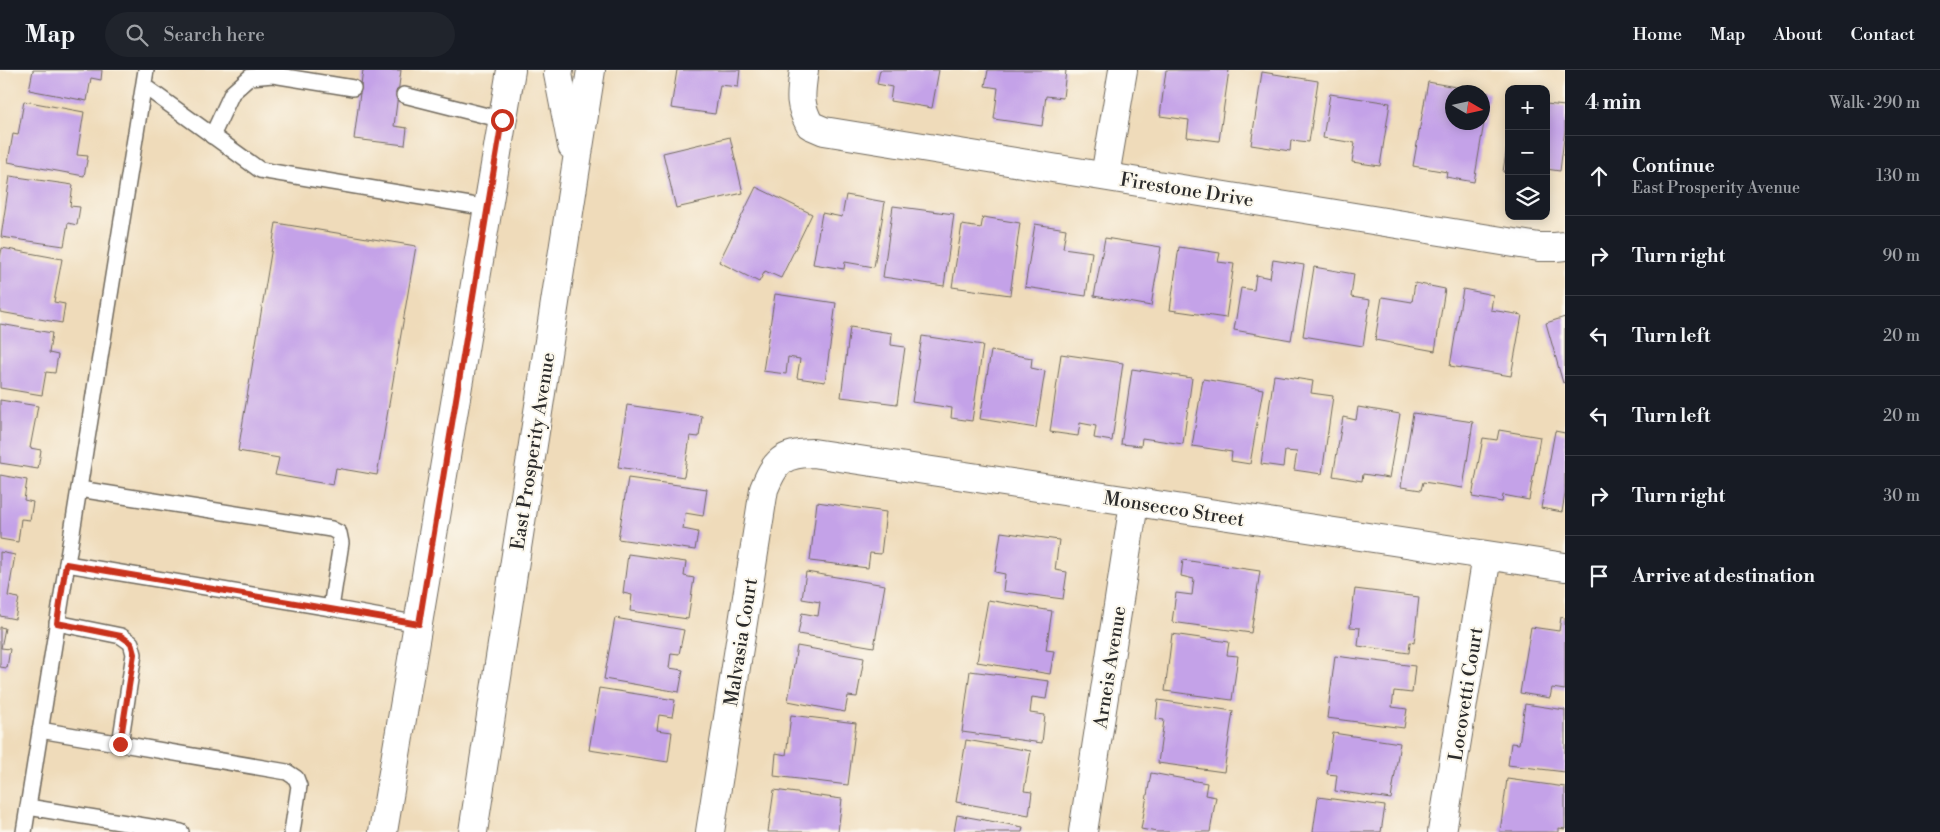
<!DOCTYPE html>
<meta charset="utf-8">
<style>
:root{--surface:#171b24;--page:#20242c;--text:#f1f3f6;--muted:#9ea1a6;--line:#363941}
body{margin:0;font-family:"Libre Bodoni",serif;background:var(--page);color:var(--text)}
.controls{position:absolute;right:15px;top:15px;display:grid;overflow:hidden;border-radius:10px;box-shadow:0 2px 12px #0003}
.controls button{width:45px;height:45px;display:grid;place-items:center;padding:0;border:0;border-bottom:1px solid var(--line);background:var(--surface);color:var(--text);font:25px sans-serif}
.compass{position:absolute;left:1445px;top:15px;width:45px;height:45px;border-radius:50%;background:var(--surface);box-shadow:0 2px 12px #0003;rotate:99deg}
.stop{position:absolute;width:15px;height:15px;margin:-11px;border:4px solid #c8321e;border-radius:50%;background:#fff}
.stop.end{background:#c8321e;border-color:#fff;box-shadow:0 1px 5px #0008}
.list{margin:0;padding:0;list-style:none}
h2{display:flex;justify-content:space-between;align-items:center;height:65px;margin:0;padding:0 20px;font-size:21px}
h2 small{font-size:16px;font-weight:400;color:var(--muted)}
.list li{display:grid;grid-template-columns:32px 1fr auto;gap:15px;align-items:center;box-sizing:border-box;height:80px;padding:0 20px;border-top:1px solid var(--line)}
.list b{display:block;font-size:19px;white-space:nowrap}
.list p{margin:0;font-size:16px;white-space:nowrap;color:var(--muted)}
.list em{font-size:16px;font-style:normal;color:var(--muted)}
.icon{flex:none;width:28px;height:28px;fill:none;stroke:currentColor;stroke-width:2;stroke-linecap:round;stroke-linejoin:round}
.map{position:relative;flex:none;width:1565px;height:762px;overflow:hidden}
header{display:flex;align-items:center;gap:30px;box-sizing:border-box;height:70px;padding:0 25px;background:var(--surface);border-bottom:1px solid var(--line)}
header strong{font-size:24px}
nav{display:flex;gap:28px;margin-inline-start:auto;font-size:18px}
.search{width:350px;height:45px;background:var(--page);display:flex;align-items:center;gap:12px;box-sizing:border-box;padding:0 18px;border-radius:28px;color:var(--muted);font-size:19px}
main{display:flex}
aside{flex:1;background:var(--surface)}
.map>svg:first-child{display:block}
.building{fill:#c4a2e8;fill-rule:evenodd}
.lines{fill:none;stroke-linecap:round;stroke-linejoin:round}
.lane-casing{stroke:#70695d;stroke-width:18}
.street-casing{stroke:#70695d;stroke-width:30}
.secondary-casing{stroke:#70695d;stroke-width:30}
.lane{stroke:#fff;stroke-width:15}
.street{stroke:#fff;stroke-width:28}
.secondary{stroke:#fff;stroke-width:28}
.route{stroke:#c8321e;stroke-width:6}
.labels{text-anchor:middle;stroke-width:4;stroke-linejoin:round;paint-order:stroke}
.street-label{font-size:19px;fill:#2b2b2b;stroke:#fbf7ec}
</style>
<header>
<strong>Map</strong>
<div class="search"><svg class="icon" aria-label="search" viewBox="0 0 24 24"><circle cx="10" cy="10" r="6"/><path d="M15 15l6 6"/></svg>Search here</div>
<nav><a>Home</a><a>Map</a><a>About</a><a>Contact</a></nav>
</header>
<main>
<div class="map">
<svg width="1565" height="762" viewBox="0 0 1565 762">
<rect width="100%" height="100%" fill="#fbf7ec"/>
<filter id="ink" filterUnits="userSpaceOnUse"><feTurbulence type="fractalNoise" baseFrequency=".02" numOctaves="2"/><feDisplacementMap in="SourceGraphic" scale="10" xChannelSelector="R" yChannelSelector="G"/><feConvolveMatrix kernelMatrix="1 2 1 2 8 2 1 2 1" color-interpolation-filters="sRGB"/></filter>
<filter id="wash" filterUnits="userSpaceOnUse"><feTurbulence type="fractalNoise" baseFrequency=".0096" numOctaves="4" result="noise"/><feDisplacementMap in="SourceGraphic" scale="20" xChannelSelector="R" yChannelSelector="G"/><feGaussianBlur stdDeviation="1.12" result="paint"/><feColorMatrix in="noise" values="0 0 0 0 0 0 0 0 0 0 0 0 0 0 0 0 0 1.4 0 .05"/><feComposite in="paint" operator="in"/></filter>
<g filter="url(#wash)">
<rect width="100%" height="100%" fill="#efdbba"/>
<g id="blocks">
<g class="building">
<path d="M 33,0 L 102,0 L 101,10 L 91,8 L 87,31 L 29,20 Z"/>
<path d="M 363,0 L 401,0 L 394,56 L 407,58 L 405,75 L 354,69 Z"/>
<path d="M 677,0 L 740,0 L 738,17 L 720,15 L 715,44 L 671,38 Z"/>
<path d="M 880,0 L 939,0 L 932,38 L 890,31 L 892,17 L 877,14 Z"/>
<path d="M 988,0 L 1066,0 L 1063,28 L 1046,26 L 1042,56 L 994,49 L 998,18 L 985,16 Z"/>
<path d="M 1166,0 L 1229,0 L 1219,71 L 1187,67 L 1189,50 L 1160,46 Z"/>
<path d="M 1262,2 L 1318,11 L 1309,72 L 1291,70 L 1290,81 L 1251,75 Z"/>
<path d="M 1428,12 L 1489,23 L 1474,112 L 1446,107 L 1447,102 L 1413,96 ZM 1452,22 L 1482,22 L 1482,52 L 1452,52 Z"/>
<path d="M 1330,24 L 1390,33 L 1380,96 L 1352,92 L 1355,73 L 1323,68 Z"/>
<path d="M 24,31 L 84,42 L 77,85 L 88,86 L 84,106 L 8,92 L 13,64 L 18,65 Z"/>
<path d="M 1546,34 L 1565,36 L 1565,60 L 1560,101 L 1546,99 Z"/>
<path d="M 730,67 L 743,123 L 676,138 L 663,83 Z"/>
<path d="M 1508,69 L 1509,69 L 1509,103 L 1503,102 Z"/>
<path d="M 10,106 L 73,115 L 70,136 L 80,137 L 77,155 L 68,153 L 64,176 L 1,167 Z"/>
<path d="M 756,117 L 812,144 L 781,208 L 765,201 L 759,212 L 719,192 Z"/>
<path d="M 846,125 L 885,132 L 874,197 L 845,192 L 844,199 L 813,194 L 822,143 L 842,147 Z"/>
<path d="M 893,136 L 954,144 L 944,216 L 883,207 Z"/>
<path d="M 983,147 L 1020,153 L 1010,225 L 952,217 L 962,155 L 981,158 Z"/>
<path d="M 276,153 L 416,176 L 377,405 L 336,398 L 333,415 L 275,405 L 279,388 L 238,381 Z"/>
<path d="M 1035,154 L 1066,159 L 1063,178 L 1092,182 L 1086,226 L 1025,217 Z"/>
<path d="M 1105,168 L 1161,177 L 1151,236 L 1094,226 Z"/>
<path d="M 1179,177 L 1220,183 L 1218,192 L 1234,194 L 1226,248 L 1170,240 Z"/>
<path d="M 2,178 L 62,189 L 54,232 L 65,234 L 62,253 L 0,242 L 0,188 Z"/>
<path d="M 1273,190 L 1304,195 L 1291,270 L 1234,260 L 1241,218 L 1254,220 L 1256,205 L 1270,208 Z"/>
<path d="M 1314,197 L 1354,204 L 1351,227 L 1370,230 L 1363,276 L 1303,266 Z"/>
<path d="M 1415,213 L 1445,219 L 1435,281 L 1375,270 L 1382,227 L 1412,232 Z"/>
<path d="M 1463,219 L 1493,225 L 1491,240 L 1522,245 L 1511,306 L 1450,296 Z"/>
<path d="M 775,224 L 836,233 L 825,312 L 797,308 L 800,289 L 788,287 L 786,304 L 763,301 Z"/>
<path d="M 1565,247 L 1565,312 L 1563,313 L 1546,253 Z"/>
<path d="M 0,254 L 52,263 L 49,283 L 58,285 L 55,303 L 46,302 L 42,325 L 0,318 Z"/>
<path d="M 850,257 L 892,263 L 891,275 L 905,277 L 897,334 L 841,327 Z"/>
<path d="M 922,266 L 983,275 L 972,351 L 951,348 L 952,338 L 912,332 Z"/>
<path d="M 991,281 L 1032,288 L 1031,298 L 1045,301 L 1036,358 L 980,349 Z"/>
<path d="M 1061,284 L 1123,293 L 1112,371 L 1094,368 L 1096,356 L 1080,353 L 1078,366 L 1050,362 Z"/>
<path d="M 1132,299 L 1192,308 L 1183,374 L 1142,368 L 1141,376 L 1121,374 Z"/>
<path d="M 1274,305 L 1313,311 L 1311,323 L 1333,326 L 1322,404 L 1294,400 L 1297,382 L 1285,381 L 1283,397 L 1261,394 Z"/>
<path d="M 1203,309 L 1263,319 L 1250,394 L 1231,391 L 1232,382 L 1192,376 Z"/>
<path d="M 0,330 L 38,336 L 30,378 L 41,380 L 38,399 L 0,393 Z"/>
<path d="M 627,335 L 702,346 L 699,367 L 690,366 L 684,407 L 618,397 Z"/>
<path d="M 1358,337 L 1400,344 L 1389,408 L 1363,404 L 1362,411 L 1333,406 L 1343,347 L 1356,350 Z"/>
<path d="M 1413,343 L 1473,352 L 1463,418 L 1423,412 L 1421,420 L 1401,417 Z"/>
<path d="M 1499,360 L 1540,367 L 1529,430 L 1503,425 L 1502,432 L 1472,427 L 1483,368 L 1497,370 Z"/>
<path d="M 1555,361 L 1565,363 L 1565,424 L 1562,442 L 1541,438 Z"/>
<path d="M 0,405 L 27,410 L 24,430 L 33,432 L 30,450 L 21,449 L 18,472 L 0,469 Z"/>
<path d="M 628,408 L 707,419 L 703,446 L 685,443 L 683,459 L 698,462 L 695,480 L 618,469 Z"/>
<path d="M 817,432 L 886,442 L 881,484 L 870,483 L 868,498 L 810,491 Z"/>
<path d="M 1001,462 L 1059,470 L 1055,500 L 1067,502 L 1063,529 L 1003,521 L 1005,504 L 995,502 Z"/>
<path d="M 0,482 L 15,485 L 8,526 L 19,528 L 15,549 L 0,546 Z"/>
<path d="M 628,484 L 686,492 L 684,506 L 694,508 L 688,549 L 630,541 L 632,525 L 623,523 Z"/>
<path d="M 1183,490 L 1260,501 L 1251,563 L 1172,552 L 1176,523 L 1192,525 L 1194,509 L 1181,506 Z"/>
<path d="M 806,502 L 885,515 L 874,577 L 798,564 L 802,543 L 818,546 L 820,532 L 802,529 Z"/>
<path d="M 1355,519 L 1419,527 L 1414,573 L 1410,572 L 1409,583 L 1358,576 L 1360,558 L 1350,557 Z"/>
<path d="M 988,530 L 1052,541 L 1046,580 L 1054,581 L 1050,604 L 977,592 Z"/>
<path d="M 1561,547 L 1565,548 L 1565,620 L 1552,618 L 1550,628 L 1520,623 L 1531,557 L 1559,561 Z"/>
<path d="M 615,548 L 684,560 L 679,584 L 671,583 L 669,598 L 683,600 L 679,622 L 604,609 Z"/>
<path d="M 0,557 L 5,558 L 1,578 L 10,579 L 7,598 L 0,597 Z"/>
<path d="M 1172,564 L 1229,572 L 1227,585 L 1238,586 L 1232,630 L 1165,621 Z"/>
<path d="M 797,576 L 864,588 L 857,627 L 848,626 L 845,642 L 788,631 Z"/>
<path d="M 1335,586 L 1415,596 L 1412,623 L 1394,621 L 1392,637 L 1407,639 L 1404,658 L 1327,648 Z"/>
<path d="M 970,601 L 1049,611 L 1046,629 L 1032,627 L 1030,643 L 1045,645 L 1042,673 L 962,662 Z"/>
<path d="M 599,618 L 675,630 L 672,647 L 659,645 L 657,660 L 672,662 L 668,692 L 589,680 Z"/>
<path d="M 1158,630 L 1233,641 L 1224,702 L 1158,693 L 1164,650 L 1156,649 Z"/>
<path d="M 1525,634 L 1565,640 L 1565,702 L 1508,695 L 1511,673 L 1519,674 Z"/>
<path d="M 791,645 L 856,653 L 848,715 L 774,706 L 776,683 L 786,685 Z"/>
<path d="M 1333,663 L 1400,673 L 1391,729 L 1335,721 L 1337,705 L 1327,704 Z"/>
<path d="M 966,670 L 1031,681 L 1024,721 L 1032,722 L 1029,745 L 956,732 Z"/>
<path d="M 1151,703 L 1207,713 L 1205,725 L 1216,727 L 1210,762 L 1157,762 L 1141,759 Z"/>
<path d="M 1507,709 L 1565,717 L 1565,759 L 1559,758 L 1559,762 L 1500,762 Z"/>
<path d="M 774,720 L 842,729 L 838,762 L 768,762 Z"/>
<path d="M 1318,727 L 1385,736 L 1381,762 L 1313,762 Z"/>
<path d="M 957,745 L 1023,757 L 1022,762 L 954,762 Z"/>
</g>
</g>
</g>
<g filter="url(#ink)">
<use href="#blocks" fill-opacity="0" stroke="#70695d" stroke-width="1"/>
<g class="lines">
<g class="lane-casing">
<g id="lane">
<path d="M 144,16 L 260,100 L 488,138"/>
<path d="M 404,25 L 503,50"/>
<path d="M 212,66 L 232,23 L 250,7 L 273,5 L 353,18"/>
<path d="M 67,494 L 331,538 L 341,473 L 339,463 L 331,459 L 79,419"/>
<path d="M 331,538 L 419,554"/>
<path d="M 57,553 L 121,566 L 131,573 L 134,584 L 120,674"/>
<path d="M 40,660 L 287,702 L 296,708 L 299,716 L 292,762"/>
<path d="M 28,737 L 181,762"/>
<path d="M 24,762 L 146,0"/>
</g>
</g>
<g class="street-casing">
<g id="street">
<path d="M 804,0 C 801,24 798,33 810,55 L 824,61 L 1539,177 L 1555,177 L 1565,176"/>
<path d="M 1105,106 L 1123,0"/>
<path d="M 710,762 L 764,419 C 775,392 782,383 813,383 L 1565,497"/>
<path d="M 1083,762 L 1134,433"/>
<path d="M 1442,762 L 1487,486"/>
</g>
</g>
<g class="secondary-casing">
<g id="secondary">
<path d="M 559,0 L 558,4 L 572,76"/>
<path d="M 383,762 L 511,0"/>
<path d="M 473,762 L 591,0"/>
</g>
</g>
<use href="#lane" class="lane"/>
<use href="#street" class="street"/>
<use href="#secondary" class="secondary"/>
</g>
</g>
<g class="lines" filter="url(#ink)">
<path class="route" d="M 120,674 L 134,584 L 131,573 L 121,566 L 57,553 L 66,494 L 419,554 L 502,50"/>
</g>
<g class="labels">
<g class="street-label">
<text transform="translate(1187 119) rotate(9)" y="7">Firestone Drive</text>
<text transform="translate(532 381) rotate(-81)" y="7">East Prosperity Avenue</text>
<text transform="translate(1174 438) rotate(9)" y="7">Monsecco Street</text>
<text transform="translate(740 572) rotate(-81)" y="7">Malvasia Court</text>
<text transform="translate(1109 597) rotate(-81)" y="7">Arneis Avenue</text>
<text transform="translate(1465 624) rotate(-81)" y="7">Locovetti Court</text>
</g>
</g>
</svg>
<div class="controls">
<button>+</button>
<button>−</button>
<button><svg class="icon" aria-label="layers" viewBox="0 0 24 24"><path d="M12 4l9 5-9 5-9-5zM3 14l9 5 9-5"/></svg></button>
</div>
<svg class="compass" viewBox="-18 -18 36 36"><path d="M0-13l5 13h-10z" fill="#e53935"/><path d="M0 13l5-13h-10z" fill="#9ea1a6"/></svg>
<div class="stop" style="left:502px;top:50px"></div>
<div class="stop end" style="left:120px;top:674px"></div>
</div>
<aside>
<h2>4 min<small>Walk · 290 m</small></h2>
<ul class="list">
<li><svg class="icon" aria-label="ahead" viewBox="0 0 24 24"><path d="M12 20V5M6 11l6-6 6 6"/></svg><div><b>Continue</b><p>East Prosperity Avenue</p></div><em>130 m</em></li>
<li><svg class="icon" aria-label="right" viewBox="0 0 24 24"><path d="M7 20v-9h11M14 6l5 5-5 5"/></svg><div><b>Turn right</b></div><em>90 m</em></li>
<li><svg class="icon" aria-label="left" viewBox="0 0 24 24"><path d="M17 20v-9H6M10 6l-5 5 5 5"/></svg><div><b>Turn left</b></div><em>20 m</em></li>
<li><svg class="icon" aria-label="left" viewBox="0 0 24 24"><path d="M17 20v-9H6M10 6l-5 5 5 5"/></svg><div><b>Turn left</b></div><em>20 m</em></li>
<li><svg class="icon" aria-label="right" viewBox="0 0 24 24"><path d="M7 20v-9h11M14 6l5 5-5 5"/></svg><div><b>Turn right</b></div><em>30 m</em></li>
<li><svg class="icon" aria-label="arrive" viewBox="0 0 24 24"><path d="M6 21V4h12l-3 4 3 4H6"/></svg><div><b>Arrive at destination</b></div></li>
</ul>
</aside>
</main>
